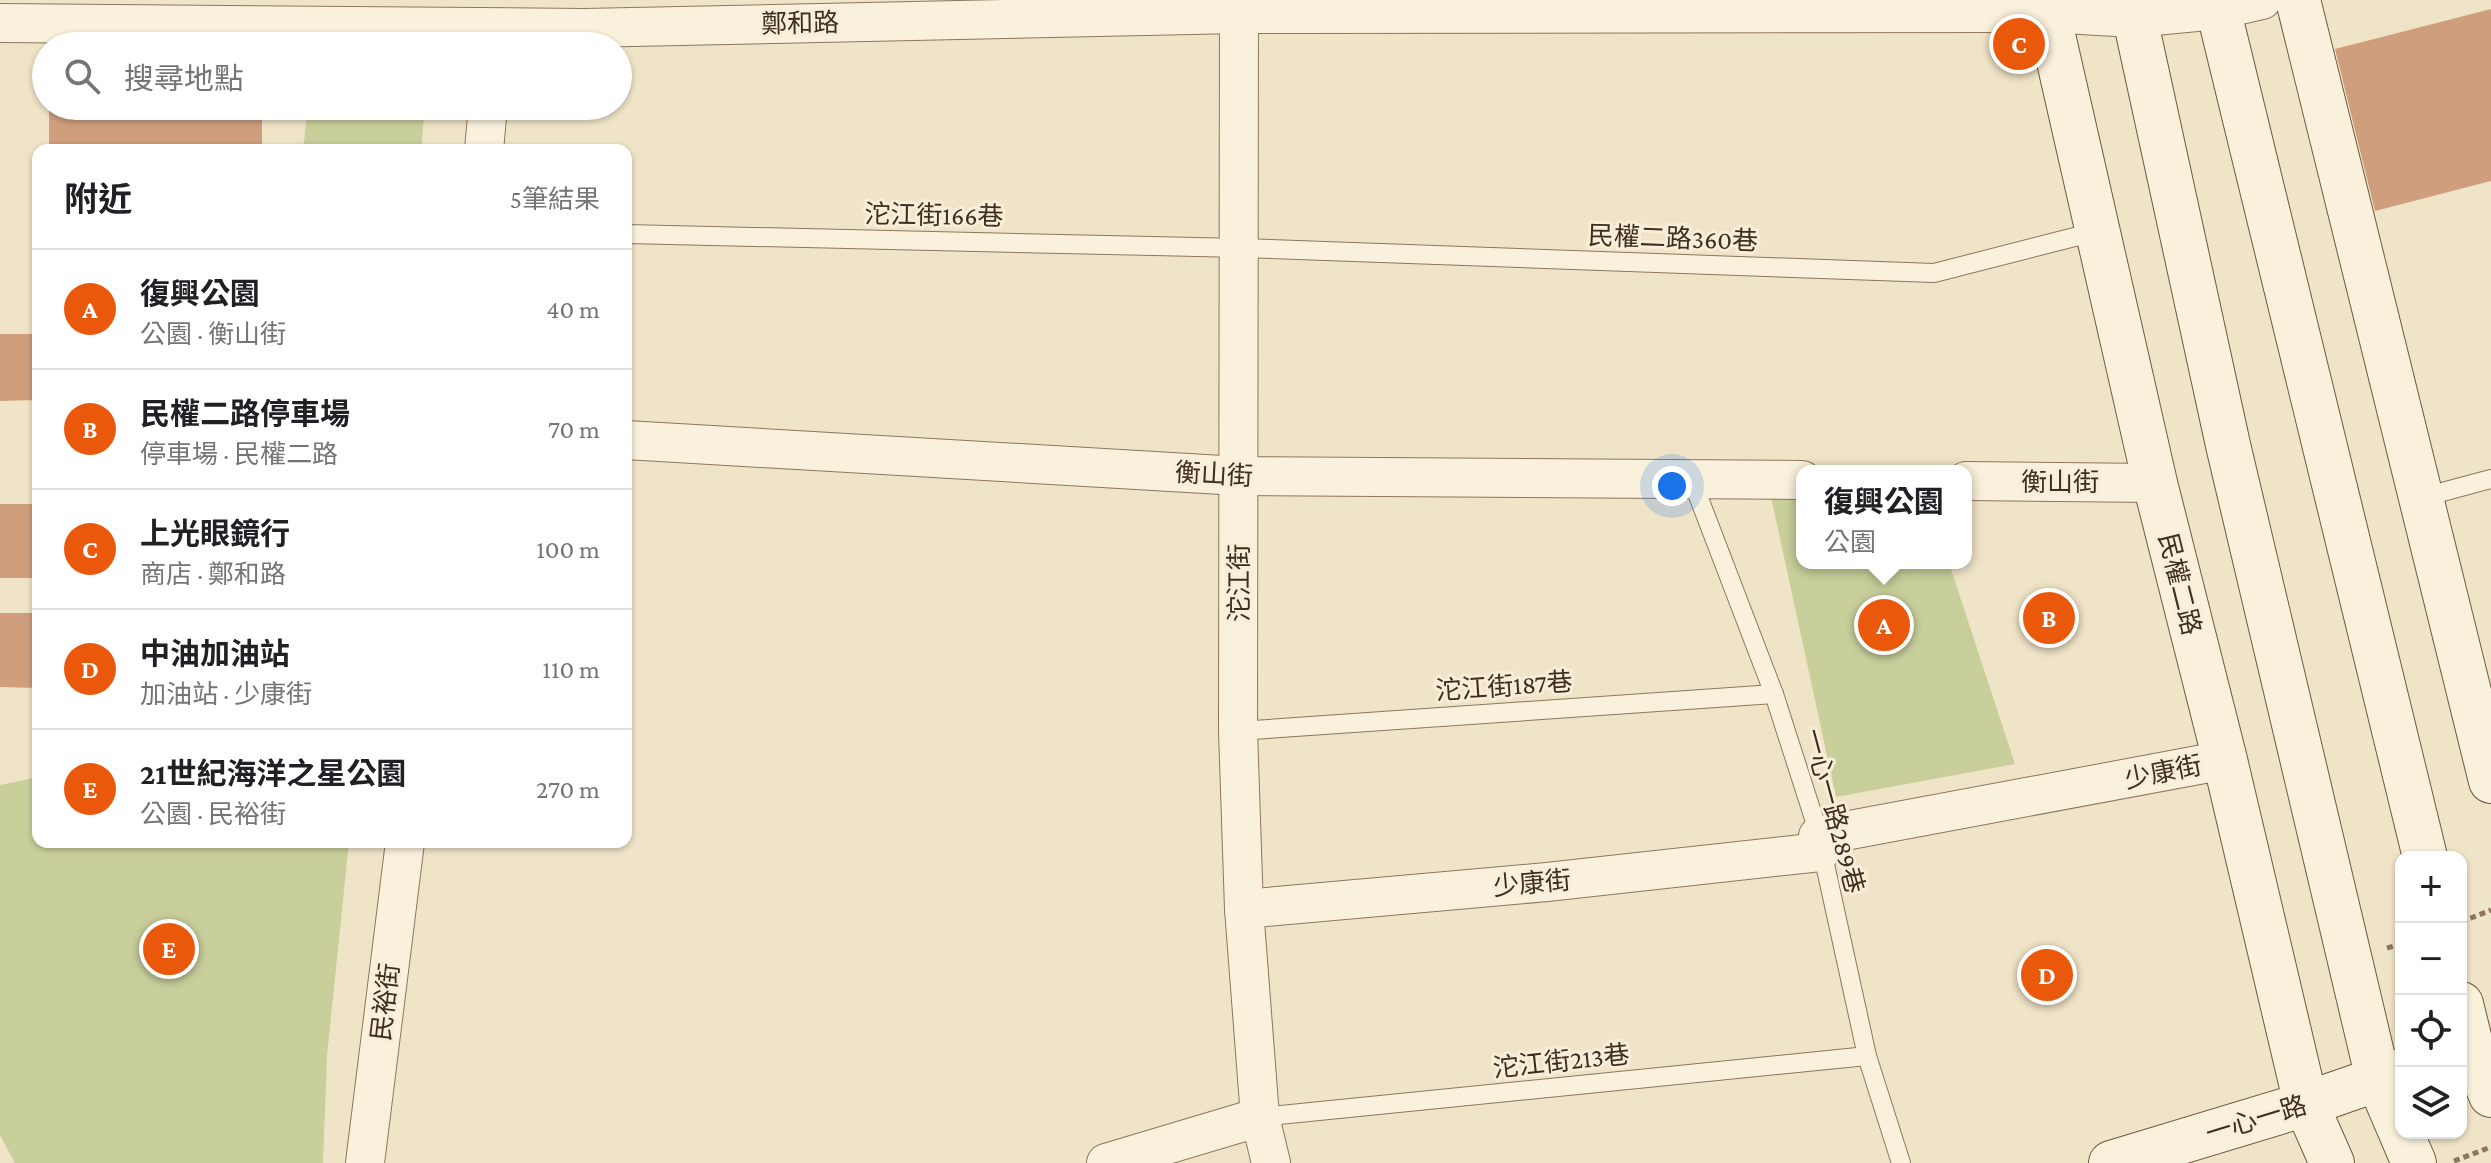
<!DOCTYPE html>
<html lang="zh-TW">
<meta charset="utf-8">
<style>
:root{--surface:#fff;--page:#f2f2f2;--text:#202124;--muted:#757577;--line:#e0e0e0;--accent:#ea580c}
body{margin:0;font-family:"Crimson Pro","Noto Sans TC",serif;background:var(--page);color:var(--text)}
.controls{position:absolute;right:24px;bottom:24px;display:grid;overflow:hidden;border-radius:16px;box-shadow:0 2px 6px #0004}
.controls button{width:72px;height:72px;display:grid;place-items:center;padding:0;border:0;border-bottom:2px solid var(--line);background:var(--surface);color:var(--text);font:40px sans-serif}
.you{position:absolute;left:1672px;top:486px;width:28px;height:28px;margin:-20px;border:6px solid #fff;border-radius:50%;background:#1a73e8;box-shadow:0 0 0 12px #1a73e833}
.badge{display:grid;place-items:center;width:52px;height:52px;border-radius:50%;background:var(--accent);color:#fff;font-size:26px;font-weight:700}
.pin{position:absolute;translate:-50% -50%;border:4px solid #fff;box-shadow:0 2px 8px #0006}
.popup{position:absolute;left:1796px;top:465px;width:176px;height:104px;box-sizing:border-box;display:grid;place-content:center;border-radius:16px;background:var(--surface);filter:drop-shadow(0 2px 6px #0005);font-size:26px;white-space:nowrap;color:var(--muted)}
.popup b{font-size:30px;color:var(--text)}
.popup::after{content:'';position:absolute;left:50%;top:100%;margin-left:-16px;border:16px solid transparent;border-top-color:var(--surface)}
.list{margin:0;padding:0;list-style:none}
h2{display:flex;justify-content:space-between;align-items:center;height:104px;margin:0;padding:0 32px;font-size:34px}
h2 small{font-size:26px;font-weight:400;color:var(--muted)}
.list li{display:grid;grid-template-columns:52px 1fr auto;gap:24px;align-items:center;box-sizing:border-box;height:120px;padding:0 32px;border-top:2px solid var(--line)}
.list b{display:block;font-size:30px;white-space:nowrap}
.list p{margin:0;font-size:26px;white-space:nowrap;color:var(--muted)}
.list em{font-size:26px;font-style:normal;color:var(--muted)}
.icon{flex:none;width:44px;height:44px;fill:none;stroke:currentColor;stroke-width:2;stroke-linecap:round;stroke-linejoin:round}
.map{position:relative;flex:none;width:2491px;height:1163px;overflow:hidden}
.search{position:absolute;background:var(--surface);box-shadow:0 2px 6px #0004;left:32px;top:32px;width:600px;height:88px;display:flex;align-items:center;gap:20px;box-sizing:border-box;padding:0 28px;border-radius:44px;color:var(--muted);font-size:30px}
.panel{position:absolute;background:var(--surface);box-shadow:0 2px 6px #0004;left:32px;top:144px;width:600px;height:704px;border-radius:16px}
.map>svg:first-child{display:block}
.green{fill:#c9cf9b}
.building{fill:#cf9f7d}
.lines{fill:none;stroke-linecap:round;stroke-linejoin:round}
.lane-casing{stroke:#8d765c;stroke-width:20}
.street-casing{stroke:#8d765c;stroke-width:40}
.secondary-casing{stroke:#6f573f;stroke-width:46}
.path{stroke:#8d765c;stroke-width:5;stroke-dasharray:6 4;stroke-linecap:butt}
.lane{stroke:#faf1dc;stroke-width:18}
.street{stroke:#faf1dc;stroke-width:38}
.secondary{stroke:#faf1dc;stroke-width:44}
.labels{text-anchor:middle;stroke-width:6;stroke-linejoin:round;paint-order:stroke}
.street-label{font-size:26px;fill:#3d2e20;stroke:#f7eed8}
</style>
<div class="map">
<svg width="2491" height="1163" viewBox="0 0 2491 1163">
<rect width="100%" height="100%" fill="#f0e4c8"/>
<g class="green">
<path d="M 308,106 L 425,106 L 421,150 L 303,150 Z"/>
<path d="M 1768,483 L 1802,484 L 1802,563 L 1949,563 L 2015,764 L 1836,797 Z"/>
<path d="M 38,777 L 38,842 L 349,842 L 327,1056 L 323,1163 L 15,1163 L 0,1135 L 0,785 Z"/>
</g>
<g class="building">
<path d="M 2491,9 L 2491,181 L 2375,211 L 2335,49 Z"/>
<rect x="49" y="106" width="213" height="44"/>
<path d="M 0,334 L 38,334 L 38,400 L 0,401 Z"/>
<rect x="0" y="504" width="38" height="74"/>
<path d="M 0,613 L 38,613 L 38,688 L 0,687 Z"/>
</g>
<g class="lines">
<g class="lane-casing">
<g id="lane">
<path d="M 626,234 L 1241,248 L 1934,273 L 2098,231"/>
<path d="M 1692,480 L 1774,694 L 1817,828 L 1867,1056 L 1901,1163"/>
<path d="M 2420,498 L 2491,479"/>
<path d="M 1238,731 L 1774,694"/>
<path d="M 1260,1117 L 1867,1056"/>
</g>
</g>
<g class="street-casing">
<g id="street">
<path d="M 1239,0 L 1238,731 L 1244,909 L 1260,1117 L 1271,1163"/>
<path d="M 0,23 L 584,28 L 1239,14 L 2047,13 L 2133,18 L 2218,10 L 2262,0"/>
<path d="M 484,150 L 488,106"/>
<path d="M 626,440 L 1239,476 L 1802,480"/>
<path d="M 1966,481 L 2155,483"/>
<path d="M 1818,836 L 2225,760"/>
<path d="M 1244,909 L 1547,882 L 1820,852"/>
<path d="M 365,1163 L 405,842"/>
<path d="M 1106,1163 L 1260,1117"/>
</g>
</g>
<g class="secondary-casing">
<g id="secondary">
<path d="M 2045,0 L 2155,483 L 2225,760 L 2306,1104 L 2332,1163"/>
<path d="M 2131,0 L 2228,445 L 2378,1079 L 2414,1163"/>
<path d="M 2216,0 L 2425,857"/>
<path d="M 2298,0 L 2491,781"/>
<path d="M 2461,1004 L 2472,1049 L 2491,1095"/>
<path d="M 2111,1163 L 2306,1104 L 2401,1071"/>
</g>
</g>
<g class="path">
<path d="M 2461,922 L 2491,910"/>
<path d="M 2387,948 L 2401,944"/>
<path d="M 2454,1161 L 2491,1147"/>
</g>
<use href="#lane" class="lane"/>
<use href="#street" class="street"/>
<use href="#secondary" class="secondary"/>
</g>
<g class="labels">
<g class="street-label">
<text transform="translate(800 23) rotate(-1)" y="9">鄭和路</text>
<text transform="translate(934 215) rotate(1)" y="9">沱江街166巷</text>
<text transform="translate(1673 238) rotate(2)" y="9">民權二路360巷</text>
<text transform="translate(1214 474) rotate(3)" y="9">衡山街</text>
<text x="2060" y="491">衡山街</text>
<text transform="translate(1239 583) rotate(-90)" y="9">沱江街</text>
<text transform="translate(2180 584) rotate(76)" y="9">民權二路</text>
<text transform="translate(1504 686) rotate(-4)" y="9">沱江街187巷</text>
<text transform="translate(2163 772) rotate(-11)" y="9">少康街</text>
<text transform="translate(1834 811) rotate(75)" y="9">一心一路289巷</text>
<text transform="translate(1532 883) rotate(-5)" y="9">少康街</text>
<text transform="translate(385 1002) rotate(-83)" y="9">民裕街</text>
<text transform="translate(1561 1061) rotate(-6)" y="9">沱江街213巷</text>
<text transform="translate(2256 1119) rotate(-17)" y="9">一心一路</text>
</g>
</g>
</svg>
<div class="controls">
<button>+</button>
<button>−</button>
<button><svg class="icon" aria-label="locate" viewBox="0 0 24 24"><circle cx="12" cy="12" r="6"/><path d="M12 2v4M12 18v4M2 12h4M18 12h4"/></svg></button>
<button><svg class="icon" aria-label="layers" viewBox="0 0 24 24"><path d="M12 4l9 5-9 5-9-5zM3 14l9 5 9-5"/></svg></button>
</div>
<div class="you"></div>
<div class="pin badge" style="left:1884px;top:625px">A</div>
<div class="popup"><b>復興公園</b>公園</div>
<div class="pin badge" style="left:2049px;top:618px">B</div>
<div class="pin badge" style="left:2019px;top:44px">C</div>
<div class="pin badge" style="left:2047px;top:975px">D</div>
<div class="pin badge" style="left:169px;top:949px">E</div>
<div class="search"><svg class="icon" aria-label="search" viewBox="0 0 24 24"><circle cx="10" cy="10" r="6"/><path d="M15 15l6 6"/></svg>搜尋地點</div>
<section class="panel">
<h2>附近<small>5筆結果</small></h2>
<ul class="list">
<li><span class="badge">A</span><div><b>復興公園</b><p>公園 · 衡山街</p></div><em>40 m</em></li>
<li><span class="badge">B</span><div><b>民權二路停車場</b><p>停車場 · 民權二路</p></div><em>70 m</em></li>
<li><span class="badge">C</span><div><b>上光眼鏡行</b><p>商店 · 鄭和路</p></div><em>100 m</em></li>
<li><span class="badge">D</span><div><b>中油加油站</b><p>加油站 · 少康街</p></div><em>110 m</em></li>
<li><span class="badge">E</span><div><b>21世紀海洋之星公園</b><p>公園 · 民裕街</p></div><em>270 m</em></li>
</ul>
</section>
</div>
